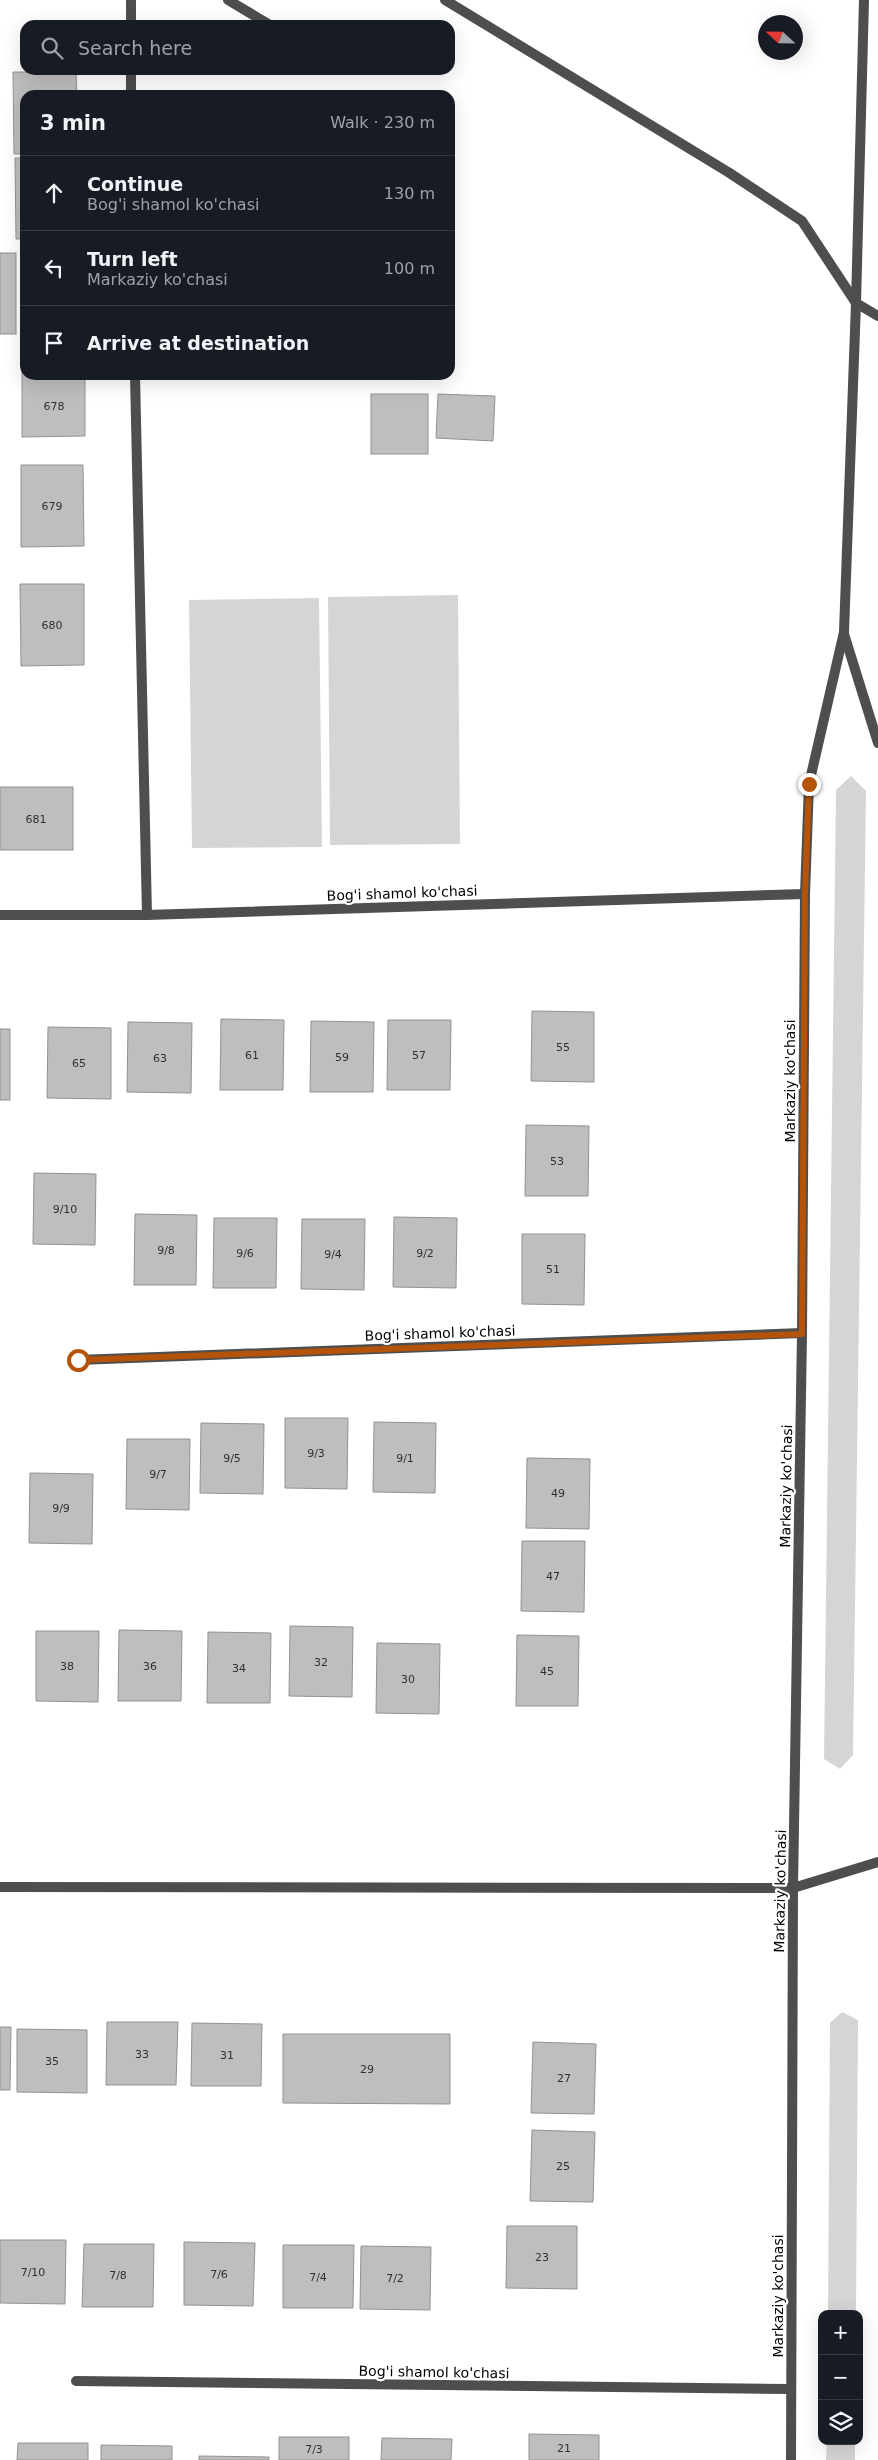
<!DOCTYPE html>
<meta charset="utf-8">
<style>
:root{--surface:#171b24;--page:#20242c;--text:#f1f3f6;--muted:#9ea1a6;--line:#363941}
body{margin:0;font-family:"DejaVu Sans",sans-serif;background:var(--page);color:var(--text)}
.controls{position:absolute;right:15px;bottom:15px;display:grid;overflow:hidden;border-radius:10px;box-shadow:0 5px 20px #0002}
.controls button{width:45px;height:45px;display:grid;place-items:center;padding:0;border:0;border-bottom:1px solid var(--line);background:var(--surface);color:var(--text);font:25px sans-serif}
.compass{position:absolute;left:758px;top:15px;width:45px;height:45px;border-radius:50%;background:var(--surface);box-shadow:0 5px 20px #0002;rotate:292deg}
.stop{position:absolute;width:15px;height:15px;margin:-11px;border:4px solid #b45309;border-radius:50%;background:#fff}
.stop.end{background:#b45309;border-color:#fff;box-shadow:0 1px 5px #0008}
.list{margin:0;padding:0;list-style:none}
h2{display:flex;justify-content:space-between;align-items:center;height:65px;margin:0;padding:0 20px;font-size:21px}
h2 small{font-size:16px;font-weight:400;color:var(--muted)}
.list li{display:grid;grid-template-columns:32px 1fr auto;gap:15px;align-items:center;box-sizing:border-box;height:75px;padding:0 20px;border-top:1px solid var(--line)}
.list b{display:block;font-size:19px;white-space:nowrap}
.list p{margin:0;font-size:16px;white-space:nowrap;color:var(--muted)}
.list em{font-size:16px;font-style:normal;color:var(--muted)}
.icon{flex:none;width:28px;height:28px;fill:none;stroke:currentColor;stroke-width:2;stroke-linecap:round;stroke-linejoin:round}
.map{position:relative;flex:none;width:878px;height:2460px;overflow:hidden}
.search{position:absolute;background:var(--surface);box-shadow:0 5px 20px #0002;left:20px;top:20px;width:435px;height:55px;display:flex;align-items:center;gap:12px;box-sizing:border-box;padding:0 18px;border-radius:15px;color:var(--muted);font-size:19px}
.panel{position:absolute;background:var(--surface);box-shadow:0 5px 20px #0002;left:20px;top:90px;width:435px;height:290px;border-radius:15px}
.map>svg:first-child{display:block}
.green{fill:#d5d5d5}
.building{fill:#bebebe;stroke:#929292}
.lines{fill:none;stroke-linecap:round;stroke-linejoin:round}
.service{stroke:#4e4e4e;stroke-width:10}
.minor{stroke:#4e4e4e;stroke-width:10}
.tertiary{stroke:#4e4e4e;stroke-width:10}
.route{stroke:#b45309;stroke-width:6}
.labels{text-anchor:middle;stroke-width:4.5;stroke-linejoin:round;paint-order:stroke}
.number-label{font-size:11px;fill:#303030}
.street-label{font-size:14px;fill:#000;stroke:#fff}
</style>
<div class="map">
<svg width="878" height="2460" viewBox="0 0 878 2460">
<rect width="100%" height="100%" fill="#fff"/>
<g class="green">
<path d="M 458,595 L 460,844 L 330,845 L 328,597 Z"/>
<path d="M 319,598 L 322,847 L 192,848 L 189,600 Z"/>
<path d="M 851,776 L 866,791 L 853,1755 L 840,1769 L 824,1759 L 836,790 Z"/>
<path d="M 842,2012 L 858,2020 L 856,2314 L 828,2314 L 830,2023 Z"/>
<path d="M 827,2441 L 855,2441 L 855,2460 L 826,2460 Z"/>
</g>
<g class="building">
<path d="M 13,72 L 76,72 L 77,95 L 25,95 L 25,154 L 14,154 Z"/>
<path d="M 15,158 L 25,158 L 25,239 L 16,239 Z"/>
<rect x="0" y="253" width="16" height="81"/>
<path d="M 22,355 L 25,355 L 25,375 L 85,375 L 85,436 L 22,437 Z"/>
<rect x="371" y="394" width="57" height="60"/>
<path d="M 438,394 L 495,396 L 493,441 L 436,438 Z"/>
<path d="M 21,465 L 83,465 L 84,546 L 21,547 Z"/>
<path d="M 20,584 L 84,584 L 84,665 L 21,666 Z"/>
<rect x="0" y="787" width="73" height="63"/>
<path d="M 532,1011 L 594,1012 L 594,1082 L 531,1081 Z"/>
<path d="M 221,1019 L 284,1020 L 283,1090 L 220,1090 Z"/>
<path d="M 388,1020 L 451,1020 L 450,1090 L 387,1090 Z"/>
<path d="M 311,1021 L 374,1022 L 373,1092 L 310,1092 Z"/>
<path d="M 128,1022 L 192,1023 L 191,1093 L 127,1092 Z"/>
<path d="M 48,1027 L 111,1028 L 111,1099 L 47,1098 Z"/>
<rect x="0" y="1029" width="10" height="71"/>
<path d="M 526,1125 L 589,1126 L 588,1196 L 525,1196 Z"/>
<path d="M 34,1173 L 96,1174 L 95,1245 L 33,1244 Z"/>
<path d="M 135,1214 L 197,1215 L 196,1285 L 134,1285 Z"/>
<path d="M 394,1217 L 457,1218 L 456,1288 L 393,1287 Z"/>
<path d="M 214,1218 L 277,1218 L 276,1288 L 213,1288 Z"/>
<path d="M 302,1219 L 365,1219 L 364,1290 L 301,1289 Z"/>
<path d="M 522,1234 L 585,1234 L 584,1305 L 522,1304 Z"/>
<path d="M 285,1418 L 348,1418 L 347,1489 L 285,1488 Z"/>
<path d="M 374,1422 L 436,1423 L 435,1493 L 373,1492 Z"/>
<path d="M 201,1423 L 264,1424 L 263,1494 L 200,1493 Z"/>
<path d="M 127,1439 L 190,1439 L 189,1510 L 126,1509 Z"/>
<path d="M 527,1458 L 590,1459 L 589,1529 L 526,1528 Z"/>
<path d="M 30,1473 L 93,1474 L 92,1544 L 29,1543 Z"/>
<path d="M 522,1541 L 585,1541 L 584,1612 L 521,1611 Z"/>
<path d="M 290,1626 L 353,1627 L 352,1697 L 289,1696 Z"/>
<path d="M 119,1630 L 182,1631 L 181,1701 L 118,1701 Z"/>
<path d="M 36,1631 L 99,1631 L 98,1702 L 36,1701 Z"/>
<path d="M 208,1632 L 271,1633 L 270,1703 L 207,1703 Z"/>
<path d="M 517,1635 L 579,1636 L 578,1706 L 516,1706 Z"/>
<path d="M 377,1643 L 440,1644 L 439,1714 L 376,1713 Z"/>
<path d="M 107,2022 L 178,2022 L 176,2085 L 106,2085 Z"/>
<path d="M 192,2023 L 262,2024 L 261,2086 L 191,2086 Z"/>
<path d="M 0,2027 L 11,2027 L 10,2090 L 0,2090 Z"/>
<path d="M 17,2029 L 87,2030 L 87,2093 L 17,2092 Z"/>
<path d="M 283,2034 L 450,2034 L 450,2104 L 283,2103 Z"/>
<path d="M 533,2042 L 596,2044 L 594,2114 L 531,2113 Z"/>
<path d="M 532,2130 L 595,2132 L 593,2202 L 530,2201 Z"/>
<path d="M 507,2226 L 577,2226 L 577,2289 L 506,2288 Z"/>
<path d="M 0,2240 L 66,2240 L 65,2304 L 0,2303 Z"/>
<path d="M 184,2242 L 255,2243 L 253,2306 L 184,2305 Z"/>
<path d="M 84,2244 L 154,2244 L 153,2307 L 82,2307 Z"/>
<path d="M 283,2245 L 354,2245 L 353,2308 L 283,2308 Z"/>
<path d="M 361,2246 L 431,2247 L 430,2310 L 360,2309 Z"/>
<path d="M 529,2434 L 599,2435 L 599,2460 L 529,2460 Z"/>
<rect x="279" y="2437" width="70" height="23"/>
<path d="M 382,2438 L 452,2439 L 451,2460 L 381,2460 Z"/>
<path d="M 18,2443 L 88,2443 L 88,2460 L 17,2460 Z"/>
<path d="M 101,2445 L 172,2446 L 172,2460 L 101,2460 Z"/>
<path d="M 199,2456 L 269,2457 L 269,2460 L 199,2460 Z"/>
</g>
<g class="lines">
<path class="service" d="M 228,0 L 270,25"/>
<g class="minor">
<path d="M 131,0 L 131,25"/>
<path d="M 864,0 L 856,303 L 878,316"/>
<path d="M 131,70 L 131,95"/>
<path d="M 135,375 L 147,915"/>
<path d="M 0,915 L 147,915 L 805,894"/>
<path d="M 78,1360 L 802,1333"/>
<path d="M 0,1887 L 793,1888 L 878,1862"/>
<path d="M 76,2381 L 791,2389"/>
</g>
<g class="tertiary">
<path d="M 445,0 L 728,172 L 802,221 L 856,303 L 844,632 L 809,784 L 805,894 L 802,1333 L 793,1888 L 791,2460"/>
<path d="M 844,634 L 878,743"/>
</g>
</g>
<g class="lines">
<path class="route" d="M 78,1360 L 802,1334 L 805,894 L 809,784"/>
</g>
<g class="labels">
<g class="number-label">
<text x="54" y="410">678</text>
<text x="52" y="510">679</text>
<text x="52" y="629">680</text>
<text x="36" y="823">681</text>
<text x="563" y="1051">55</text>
<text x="252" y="1059">61</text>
<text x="419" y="1059">57</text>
<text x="342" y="1061">59</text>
<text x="160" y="1062">63</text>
<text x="79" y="1067">65</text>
<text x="557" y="1165">53</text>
<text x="65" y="1213">9/10</text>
<text x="166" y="1254">9/8</text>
<text x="245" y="1257">9/6</text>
<text x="425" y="1257">9/2</text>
<text x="333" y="1258">9/4</text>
<text x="553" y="1273">51</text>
<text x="316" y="1457">9/3</text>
<text x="232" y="1462">9/5</text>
<text x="405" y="1462">9/1</text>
<text x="158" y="1478">9/7</text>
<text x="558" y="1497">49</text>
<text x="61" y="1512">9/9</text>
<text x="553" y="1580">47</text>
<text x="321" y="1666">32</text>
<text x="67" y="1670">38</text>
<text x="150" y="1670">36</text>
<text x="239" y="1672">34</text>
<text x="547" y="1675">45</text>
<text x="408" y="1683">30</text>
<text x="142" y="2058">33</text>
<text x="227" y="2059">31</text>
<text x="52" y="2065">35</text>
<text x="367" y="2073">29</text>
<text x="564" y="2082">27</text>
<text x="563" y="2170">25</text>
<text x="542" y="2261">23</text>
<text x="33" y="2276">7/10</text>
<text x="219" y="2278">7/6</text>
<text x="118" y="2279">7/8</text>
<text x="318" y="2281">7/4</text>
<text x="395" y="2282">7/2</text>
<text x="564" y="2452">21</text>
<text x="314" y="2453">7/3</text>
</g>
<g class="street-label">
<text transform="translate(402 893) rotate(-2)" y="5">Bog'i shamol ko'chasi</text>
<text transform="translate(790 1081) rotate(-90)" y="5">Markaziy ko'chasi</text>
<text transform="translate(440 1333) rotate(-2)" y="5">Bog'i shamol ko'chasi</text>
<text transform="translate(786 1486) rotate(-89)" y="5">Markaziy ko'chasi</text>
<text transform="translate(780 1891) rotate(-89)" y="5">Markaziy ko'chasi</text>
<text transform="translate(778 2296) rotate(-90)" y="5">Markaziy ko'chasi</text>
<text transform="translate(434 2372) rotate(1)" y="5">Bog'i shamol ko'chasi</text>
</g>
</g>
</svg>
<div class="controls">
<button>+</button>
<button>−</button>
<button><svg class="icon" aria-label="layers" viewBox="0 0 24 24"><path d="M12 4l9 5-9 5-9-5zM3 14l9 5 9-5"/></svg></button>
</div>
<svg class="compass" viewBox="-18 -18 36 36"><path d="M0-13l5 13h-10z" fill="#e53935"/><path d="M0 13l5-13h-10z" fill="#9ea1a6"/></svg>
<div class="stop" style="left:78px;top:1360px"></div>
<div class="stop end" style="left:809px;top:784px"></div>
<div class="search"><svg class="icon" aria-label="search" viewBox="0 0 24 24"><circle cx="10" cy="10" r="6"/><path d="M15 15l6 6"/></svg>Search here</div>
<section class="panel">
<h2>3 min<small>Walk · 230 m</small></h2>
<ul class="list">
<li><svg class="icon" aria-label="ahead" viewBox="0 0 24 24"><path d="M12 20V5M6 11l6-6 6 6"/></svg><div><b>Continue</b><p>Bog'i shamol ko'chasi</p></div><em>130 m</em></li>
<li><svg class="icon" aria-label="left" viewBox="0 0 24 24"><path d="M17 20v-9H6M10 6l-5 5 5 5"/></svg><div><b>Turn left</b><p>Markaziy ko'chasi</p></div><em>100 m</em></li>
<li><svg class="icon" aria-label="arrive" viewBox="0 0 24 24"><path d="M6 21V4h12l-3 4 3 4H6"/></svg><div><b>Arrive at destination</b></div></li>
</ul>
</section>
</div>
